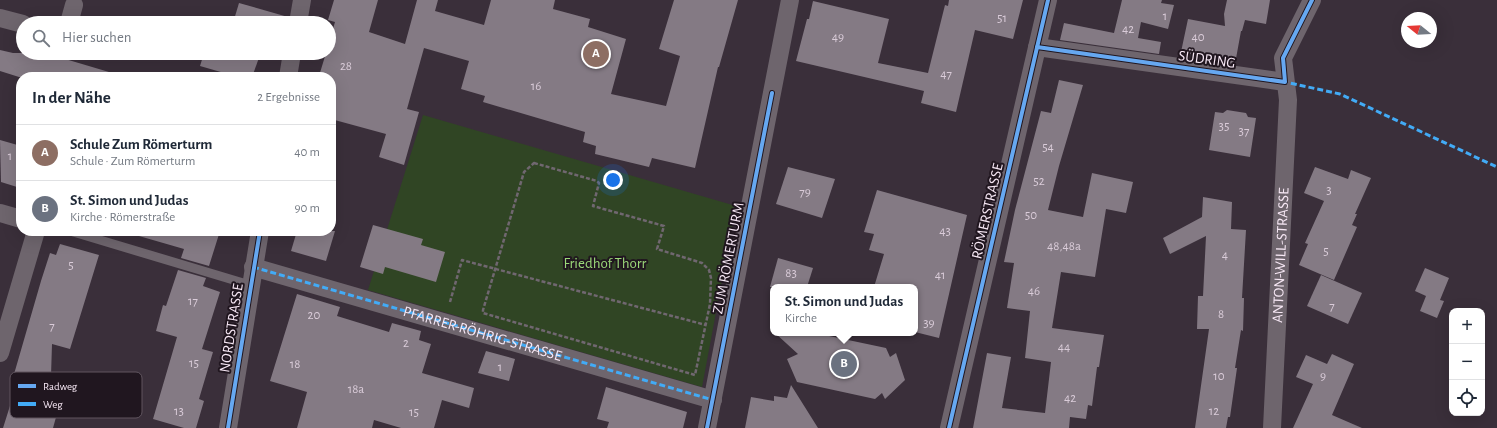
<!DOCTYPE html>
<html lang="de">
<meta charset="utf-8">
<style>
:root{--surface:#fff;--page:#f6f6f7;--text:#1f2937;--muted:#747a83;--line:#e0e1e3;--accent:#62626f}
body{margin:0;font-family:"Alegreya Sans",sans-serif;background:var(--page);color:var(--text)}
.controls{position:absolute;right:12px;bottom:12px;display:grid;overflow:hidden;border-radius:8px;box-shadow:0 4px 16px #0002}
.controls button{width:36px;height:36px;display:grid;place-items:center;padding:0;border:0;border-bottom:1px solid var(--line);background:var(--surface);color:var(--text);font:20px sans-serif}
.compass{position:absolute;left:1401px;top:12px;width:36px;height:36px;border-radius:50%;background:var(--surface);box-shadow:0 4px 16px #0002;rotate:288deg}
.you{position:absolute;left:613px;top:180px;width:14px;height:14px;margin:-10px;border:3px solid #fff;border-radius:50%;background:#1a73e8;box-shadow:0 0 0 6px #1a73e833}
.badge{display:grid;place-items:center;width:26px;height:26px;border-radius:50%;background:var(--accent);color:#fff;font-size:13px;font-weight:700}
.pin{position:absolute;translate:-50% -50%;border:2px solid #fff;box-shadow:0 1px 4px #0006}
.popup{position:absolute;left:770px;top:284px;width:148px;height:52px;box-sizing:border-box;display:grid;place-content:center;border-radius:8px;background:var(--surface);filter:drop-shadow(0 1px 3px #0005);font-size:13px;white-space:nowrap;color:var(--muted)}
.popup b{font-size:15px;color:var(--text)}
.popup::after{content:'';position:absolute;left:50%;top:100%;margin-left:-8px;border:8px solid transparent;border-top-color:var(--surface)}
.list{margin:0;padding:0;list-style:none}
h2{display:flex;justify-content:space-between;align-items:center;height:52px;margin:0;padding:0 16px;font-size:17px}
h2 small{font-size:13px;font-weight:400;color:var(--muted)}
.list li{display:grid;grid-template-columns:26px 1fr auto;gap:12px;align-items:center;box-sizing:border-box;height:56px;padding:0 16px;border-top:1px solid var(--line)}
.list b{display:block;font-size:15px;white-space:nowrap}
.list p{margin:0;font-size:13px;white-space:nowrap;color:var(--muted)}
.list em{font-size:13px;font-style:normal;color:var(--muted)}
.icon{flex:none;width:22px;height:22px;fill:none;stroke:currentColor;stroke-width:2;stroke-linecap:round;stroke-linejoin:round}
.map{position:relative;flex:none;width:1497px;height:428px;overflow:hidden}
.search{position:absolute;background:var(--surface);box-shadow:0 4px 16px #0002;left:16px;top:16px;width:320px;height:44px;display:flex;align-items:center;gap:10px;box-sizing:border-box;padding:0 14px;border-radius:22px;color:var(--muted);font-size:15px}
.panel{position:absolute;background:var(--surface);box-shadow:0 4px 16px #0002;left:16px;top:72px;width:320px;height:164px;border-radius:16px}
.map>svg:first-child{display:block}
.green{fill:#304524}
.building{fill:#847a84}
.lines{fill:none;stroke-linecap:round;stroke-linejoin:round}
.path{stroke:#706770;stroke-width:2.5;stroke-dasharray:4 2;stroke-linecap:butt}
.lane{stroke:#6e656d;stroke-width:9}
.street{stroke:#6e656d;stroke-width:18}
.quiet{stroke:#42abf6;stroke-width:3;stroke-dasharray:6 3;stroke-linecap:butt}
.cycleway-casing{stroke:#20161f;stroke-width:6}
.cycleway{stroke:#66a8f1;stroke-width:4}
.labels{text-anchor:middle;stroke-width:4;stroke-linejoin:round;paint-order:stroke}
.number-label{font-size:13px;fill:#daccd9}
.street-label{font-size:15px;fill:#f7e8f5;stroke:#20161f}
.park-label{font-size:15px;fill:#9bd979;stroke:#20161f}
.key{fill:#20161f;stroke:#60555f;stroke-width:1}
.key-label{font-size:11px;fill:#f7e8f5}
</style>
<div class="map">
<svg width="1497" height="428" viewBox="0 0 1497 428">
<rect width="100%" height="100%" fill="#3a2f3a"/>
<path class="green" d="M 423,115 L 736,206 L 702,387 L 368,290 Z"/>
<g class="building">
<path d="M 334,0 L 378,0 L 369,32 L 405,44 L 417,0 L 438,0 L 435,11 L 484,25 L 491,0 L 555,0 L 553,9 L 590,19 L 588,27 L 626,39 L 611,94 L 666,106 L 680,56 L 659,49 L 674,0 L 738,0 L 719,67 L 718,67 L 695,168 L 652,158 L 649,167 L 595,154 L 596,146 L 583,142 L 585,132 L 483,102 L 485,96 L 461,89 L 469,61 L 424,48 L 407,109 L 419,112 L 404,165 L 379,157 L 386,134 L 331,119 L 331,77 L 319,76 L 326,53 L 329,53 L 329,42 L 335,22 L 328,20 Z"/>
<path d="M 949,0 L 1023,0 L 1013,39 L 975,30 L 956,112 L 921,103 L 924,91 L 796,61 L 807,19 L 809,19 L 813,1 L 889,19 L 878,63 L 928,73 L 945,5 L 948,6 Z"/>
<path d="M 1122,0 L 1162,0 L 1161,3 L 1174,5 L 1168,29 L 1141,22 L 1138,38 L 1161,42 L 1159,54 L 1060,40 L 1064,23 L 1114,33 Z"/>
<path d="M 1227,0 L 1270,0 L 1266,24 L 1245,20 L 1242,31 L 1241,31 L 1235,64 L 1227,63 L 1227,61 L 1181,52 L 1188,19 L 1225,26 L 1224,14 Z"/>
<path d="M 239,3 L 288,17 L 288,23 L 233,23 Z"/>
<path d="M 0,50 L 13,53 L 45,53 L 109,72 L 108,77 L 19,77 L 0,71 Z"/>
<path d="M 204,53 L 253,53 L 260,55 L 252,77 L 238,77 L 200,66 Z"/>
<path d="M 1059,80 L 1083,85 L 1059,166 L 1048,210 L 1083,217 L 1092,173 L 1133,182 L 1126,213 L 1106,209 L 1095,277 L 1061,272 L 1052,328 L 1104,335 L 1099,367 L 1097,367 L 1092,406 L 1088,405 L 1086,419 L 1070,417 L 1069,428 L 973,428 L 987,353 L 1011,357 L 1002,408 L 1045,413 L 1051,362 L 1025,358 L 1030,311 L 1007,308 L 1014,263 L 1004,262 L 1015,210 L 1041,111 L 1051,113 Z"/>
<path d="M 1227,110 L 1246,113 L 1248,117 L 1256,118 L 1250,157 L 1209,150 L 1215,112 L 1223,113 Z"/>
<path d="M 0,140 L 21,146 L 21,173 L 17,187 L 1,182 Z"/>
<path d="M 788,167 L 835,179 L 822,218 L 776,204 Z"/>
<path d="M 1315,167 L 1348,179 L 1351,170 L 1371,178 L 1355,214 L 1357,214 L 1352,225 L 1357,227 L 1334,280 L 1299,265 L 1308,244 L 1305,243 L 1324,201 L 1304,193 Z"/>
<path d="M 877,190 L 967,215 L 939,338 L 915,332 L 915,287 L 874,287 L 884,254 L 869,250 L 874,234 L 864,232 Z"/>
<path d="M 1203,197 L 1232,202 L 1231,229 L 1246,230 L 1242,298 L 1244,298 L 1243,331 L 1241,330 L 1235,368 L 1237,368 L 1230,417 L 1228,417 L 1226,428 L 1195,428 L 1209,329 L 1197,329 L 1198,296 L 1203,296 L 1206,236 L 1170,254 L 1163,238 L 1202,217 Z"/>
<path d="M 373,225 L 423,239 L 421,245 L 445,252 L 436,282 L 385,267 L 383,274 L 360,267 Z"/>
<path d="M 140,231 L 220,231 L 209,266 L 181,258 L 184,249 L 139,236 Z"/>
<path d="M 297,231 L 335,231 L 326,261 L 291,251 Z"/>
<path d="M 60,244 L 99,255 L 70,349 L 52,344 L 51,376 L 45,399 L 60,403 L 53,428 L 3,428 L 15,390 L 10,388 L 41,281 L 50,253 L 56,255 Z"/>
<path d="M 778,258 L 813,268 L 807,287 L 770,287 Z"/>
<path d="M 1425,268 L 1449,278 L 1440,300 L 1444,301 L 1437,318 L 1420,311 L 1426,296 L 1415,291 Z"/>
<path d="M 178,270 L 206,278 L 203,286 L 220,292 L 202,349 L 213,352 L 199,399 L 204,401 L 196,428 L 184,428 L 153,419 L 177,337 L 156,331 L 163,305 L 166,306 Z"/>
<path d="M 1321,275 L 1362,293 L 1348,324 L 1307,306 Z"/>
<path d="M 297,294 L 340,307 L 337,316 L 389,332 L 392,323 L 421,331 L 419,340 L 431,344 L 422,373 L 474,388 L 469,408 L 442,400 L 434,428 L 401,428 L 374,420 L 372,428 L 297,428 L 307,392 L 270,381 Z"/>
<path d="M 775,333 L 815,333 L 886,348 L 890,357 L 896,353 L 905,380 L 885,399 L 882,393 L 875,399 L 797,382 L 787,359 L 798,354 Z"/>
<path d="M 486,351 L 515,359 L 509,381 L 478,373 Z"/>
<path d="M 1332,354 L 1354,364 L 1332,415 L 1362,428 L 1293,428 L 1313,384 L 1296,377 L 1306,355 L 1327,364 Z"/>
<path d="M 791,385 L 818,428 L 745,428 L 751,397 L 774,401 L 774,396 L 787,398 Z"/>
<path d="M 606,387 L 687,412 L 683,428 L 607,428 L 609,422 L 597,419 Z"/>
</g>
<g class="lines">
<g class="path">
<path d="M 534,163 L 597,181 L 599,183 L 593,206 L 664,226 L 657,249 L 702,263 L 709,270 L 711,278 L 710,304 L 695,375 L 483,313 L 483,310 L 524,172 Z"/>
<path d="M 450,302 L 462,260 L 706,325"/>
</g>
<path class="lane" d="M 70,231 L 250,285"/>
<g class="street">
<path d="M 0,18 L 23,24"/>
<path d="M 69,23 L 74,5"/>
<path d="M 298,23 L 302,0"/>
<path d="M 1037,47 L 1285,82"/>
<path d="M 288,77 L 292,53"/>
<path d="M 0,213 L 21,219"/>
<path id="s1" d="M 253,267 L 713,400"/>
<path d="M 0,353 L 36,231"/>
<path d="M 228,428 L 260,231"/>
<path d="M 707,428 L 790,0"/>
<path d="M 949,428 L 1048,0"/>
<path id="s2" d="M 1272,428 L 1288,100 L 1283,58 L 1312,0"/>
</g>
<g class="quiet">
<path d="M 1285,79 L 1285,82 L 1340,94 L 1497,167"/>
<path d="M 253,267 L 713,400"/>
</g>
<g class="cycleway-casing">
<g id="cycleway">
<path d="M 1037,47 L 1285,82 L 1283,58 L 1312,0"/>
<path d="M 228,428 L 260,231"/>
<path d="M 707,428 L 772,93"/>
<path d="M 949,428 L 1048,0"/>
</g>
</g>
<use href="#cycleway" class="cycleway"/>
</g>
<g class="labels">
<g class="number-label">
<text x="1165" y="20">1</text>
<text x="1002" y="22">51</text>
<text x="1128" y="33">42</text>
<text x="838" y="41">49</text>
<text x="1198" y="41">40</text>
<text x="346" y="70">28</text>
<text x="946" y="78">47</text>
<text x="536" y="90">16</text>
<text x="1224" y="130">35</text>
<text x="1244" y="135">37</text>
<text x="1048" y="151">54</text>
<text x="10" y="160">1</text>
<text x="1039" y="185">52</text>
<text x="1329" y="194">3</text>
<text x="805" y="196">79</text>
<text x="1031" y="219">50</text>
<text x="945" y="235">43</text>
<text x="1064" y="250">48,48a</text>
<text x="1326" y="255">5</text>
<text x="1225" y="259">4</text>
<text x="71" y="269">5</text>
<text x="791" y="277">83</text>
<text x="940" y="279">41</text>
<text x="1034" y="295">46</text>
<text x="193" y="305">17</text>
<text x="1332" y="310">7</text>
<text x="1221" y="318">8</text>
<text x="314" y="319">20</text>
<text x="929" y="327">39</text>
<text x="52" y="330">7</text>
<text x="406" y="347">2</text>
<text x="1064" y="351">44</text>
<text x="194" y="367">15</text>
<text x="295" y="368">18</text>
<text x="500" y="371">1</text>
<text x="1219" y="380">10</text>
<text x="1323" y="380">9</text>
<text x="356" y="393">18a</text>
<text x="1070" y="402">42</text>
<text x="179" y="415">13</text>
<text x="1214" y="415">12</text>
<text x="414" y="416">15</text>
</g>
<g class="street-label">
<text transform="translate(1207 59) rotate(8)" y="5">SÜDRING</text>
<text transform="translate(987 211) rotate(-77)" y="5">RÖMERSTRASSE</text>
<text dy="5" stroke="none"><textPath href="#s2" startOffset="173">ANTON-WILL-STRASSE</textPath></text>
<text transform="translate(728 258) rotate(-79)" y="5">ZUM RÖMERTURM</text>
<text transform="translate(231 328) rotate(-81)" y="5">NORDSTRASSE</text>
<text dy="5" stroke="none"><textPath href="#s1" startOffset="239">PFARRER-RÖHRIG-STRASSE</textPath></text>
</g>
<g class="park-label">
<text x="605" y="268">Friedhof Thorr</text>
</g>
</g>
<rect x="10" y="372" width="132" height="46" rx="6" class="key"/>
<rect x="18" y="384" width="18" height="4" fill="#66a8f1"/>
<rect x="18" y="402" width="18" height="4" fill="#42abf6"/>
<g class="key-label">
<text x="43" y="390">Radweg</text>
<text x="43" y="408">Weg</text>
</g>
</svg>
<div class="controls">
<button>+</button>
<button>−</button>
<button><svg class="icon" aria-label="locate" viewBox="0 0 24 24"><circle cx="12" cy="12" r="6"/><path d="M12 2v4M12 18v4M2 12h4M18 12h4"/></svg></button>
</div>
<svg class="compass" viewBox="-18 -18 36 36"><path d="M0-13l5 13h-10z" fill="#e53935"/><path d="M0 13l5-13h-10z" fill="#747a83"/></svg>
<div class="you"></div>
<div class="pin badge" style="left:596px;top:54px;background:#8d6e63">A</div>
<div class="pin badge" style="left:844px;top:364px;background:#6b7280">B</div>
<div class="popup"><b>St. Simon und Judas</b>Kirche</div>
<div class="search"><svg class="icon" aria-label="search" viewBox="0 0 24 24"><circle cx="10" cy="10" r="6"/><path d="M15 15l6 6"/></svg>Hier suchen</div>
<section class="panel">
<h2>In der Nähe<small>2 Ergebnisse</small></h2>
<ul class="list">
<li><span class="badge" style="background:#8d6e63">A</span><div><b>Schule Zum Römerturm</b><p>Schule · Zum Römerturm</p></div><em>40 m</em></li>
<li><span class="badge" style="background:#6b7280">B</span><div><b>St. Simon und Judas</b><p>Kirche · Römerstraße</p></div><em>90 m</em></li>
</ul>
</section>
</div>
